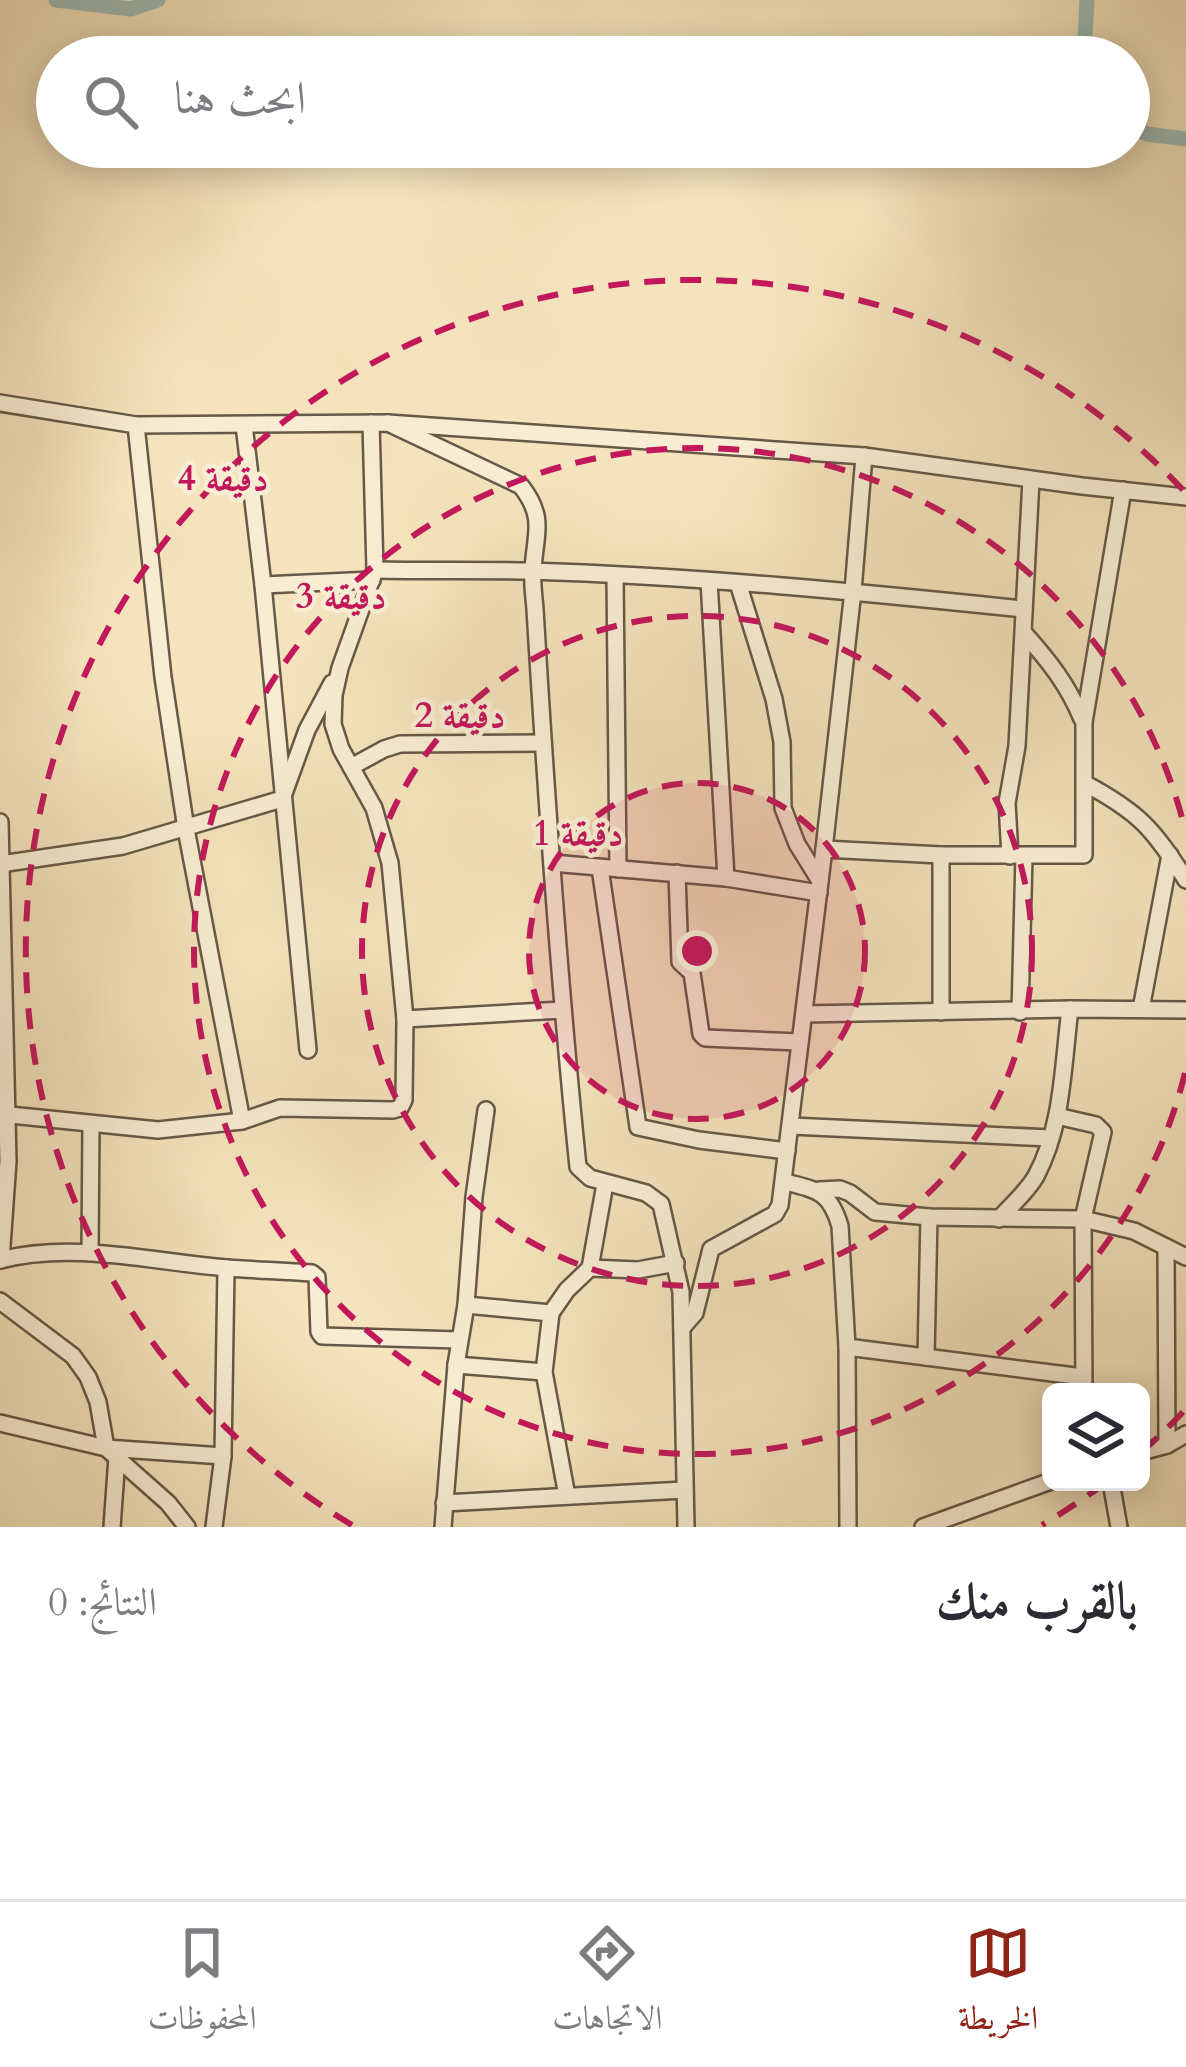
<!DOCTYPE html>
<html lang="ar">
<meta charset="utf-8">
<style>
:root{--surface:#fff;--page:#f7f7f7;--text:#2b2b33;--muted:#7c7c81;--line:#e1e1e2;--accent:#8f2418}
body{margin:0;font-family:Cardo,Amiri,serif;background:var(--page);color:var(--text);direction:rtl}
.controls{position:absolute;right:36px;bottom:36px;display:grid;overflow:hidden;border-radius:18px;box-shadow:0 6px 30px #0003}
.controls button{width:108px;height:108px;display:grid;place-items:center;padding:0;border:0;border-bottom:3px solid var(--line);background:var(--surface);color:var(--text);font:60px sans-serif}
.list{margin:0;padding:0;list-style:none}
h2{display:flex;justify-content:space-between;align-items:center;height:156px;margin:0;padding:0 48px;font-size:51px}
h2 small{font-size:39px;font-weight:400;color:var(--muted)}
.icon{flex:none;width:66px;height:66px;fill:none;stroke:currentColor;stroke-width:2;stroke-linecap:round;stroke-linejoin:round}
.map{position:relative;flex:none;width:1186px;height:1527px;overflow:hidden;direction:ltr}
.search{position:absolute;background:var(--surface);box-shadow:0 6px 30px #0003;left:36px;right:36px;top:36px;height:132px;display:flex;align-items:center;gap:30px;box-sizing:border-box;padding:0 42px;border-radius:66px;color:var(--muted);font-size:45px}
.sheet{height:372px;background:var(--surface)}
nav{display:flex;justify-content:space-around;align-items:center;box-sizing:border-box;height:168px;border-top:3px solid var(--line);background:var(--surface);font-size:33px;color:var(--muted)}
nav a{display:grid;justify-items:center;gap:6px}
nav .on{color:var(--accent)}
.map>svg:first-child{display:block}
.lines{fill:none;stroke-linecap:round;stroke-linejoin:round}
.canal{stroke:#9ebdb8;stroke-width:15}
.minor-casing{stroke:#665947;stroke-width:20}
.minor{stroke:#f8edd3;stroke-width:15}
.ring{fill:none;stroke:#c2185b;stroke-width:6;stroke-dasharray:21 15}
.centre{fill:#c2185b;stroke:#f8edd3;stroke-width:6}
.ring-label{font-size:36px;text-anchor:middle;font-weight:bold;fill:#c2185b;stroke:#f8edd3;stroke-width:9;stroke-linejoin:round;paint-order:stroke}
</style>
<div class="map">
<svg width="1186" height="1527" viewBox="0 0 1186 1527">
<rect width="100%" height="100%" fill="#f4e3bc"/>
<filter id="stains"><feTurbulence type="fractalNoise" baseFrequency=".00167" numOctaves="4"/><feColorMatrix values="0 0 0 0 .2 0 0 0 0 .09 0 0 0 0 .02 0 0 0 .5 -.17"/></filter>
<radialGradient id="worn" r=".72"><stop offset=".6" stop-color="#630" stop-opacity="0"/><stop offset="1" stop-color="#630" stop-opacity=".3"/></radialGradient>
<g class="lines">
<g class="canal">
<path d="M 56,0 L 131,9 L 158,0"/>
<path d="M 1084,57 L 1087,0"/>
<path d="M 1129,125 L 1147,134 L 1186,139"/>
</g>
<g class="minor-casing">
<g id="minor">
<path d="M 0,403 L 136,425 L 388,423 L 864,456 L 1082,486 L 1186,497"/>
<path d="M 388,423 L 521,486 C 547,519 534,536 533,572 C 532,584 534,597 535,609 C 546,795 559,982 578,1167 L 590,1178 L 646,1193 L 661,1204 L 681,1292 L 686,1527"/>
<path d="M 136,425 L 163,677 L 186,829 L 242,1121"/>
<path d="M 244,425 L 263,585 L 308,1050"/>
<path d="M 375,570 C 427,571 479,570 530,571 C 695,576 859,592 1023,609"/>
<path d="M 615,577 L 618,869"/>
<path d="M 709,581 L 726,878"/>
<path d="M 738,583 L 774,699 L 782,742 L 783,808 L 797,844 L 820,881"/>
<path d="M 263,585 L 372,580"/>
<path d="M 1024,633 C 1049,661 1068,685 1082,719"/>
<path d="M 351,767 L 384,749 L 400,744 L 543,743"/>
<path d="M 1086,784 C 1140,813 1153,829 1186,880"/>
<path d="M 0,822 L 8,1161 L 1,1260"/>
<path d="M 824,849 L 941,855 L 1084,855 L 1084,722 L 1123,490"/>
<path d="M 1010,856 L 1007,803 L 1017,746 L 1031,480"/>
<path d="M 552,863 L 726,878 L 819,893"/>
<path d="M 0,864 L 123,846 L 282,799 L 307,730 L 332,683"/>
<path d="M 600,868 L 638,1127 L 699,1140 L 787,1151"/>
<path d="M 677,873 L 680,962 L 692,973 L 701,1034 L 705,1038 L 800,1042"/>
<path d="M 1141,1009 L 1170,855"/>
<path d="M 941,1012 L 941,855"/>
<path d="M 1020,1012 L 1024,856"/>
<path d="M 804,1014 L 1070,1009 L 1186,1010"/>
<path d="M 405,1019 L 562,1010"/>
<path d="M 0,1114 L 158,1130 L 242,1121 L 280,1108 L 393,1110 L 400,1108 L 404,1100 L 405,1019 L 390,863 L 374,808 L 341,749 L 333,724 L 334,695 L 340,668 L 375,570 L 371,423"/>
<path d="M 1057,1116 L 1096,1125 L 1103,1132 L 1083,1219 L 1084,1392"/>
<path d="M 791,1126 L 1051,1138"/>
<path d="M 785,1182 C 818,1190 830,1192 840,1226 L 847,1347 L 848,1527"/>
<path d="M 819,1190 L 840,1189 L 850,1193 L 875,1212 L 929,1217 L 1083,1219 L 1134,1231 L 1186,1257"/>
<path d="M 999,1219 C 1011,1205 1027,1192 1036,1176 C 1063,1126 1063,1064 1070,1009"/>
<path d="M 1166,1247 L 1167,1445"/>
<path d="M 90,1253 L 91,1124"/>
<path d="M 0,1260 C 74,1241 152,1262 227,1268 C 255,1270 284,1271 312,1273 L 317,1277 L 319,1332 L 322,1336 L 459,1340"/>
<path d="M 590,1268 L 638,1270 L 676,1263"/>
<path d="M 0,1301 L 73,1356 L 88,1377 L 98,1402 L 106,1448 L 168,1503 L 187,1527"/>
<path d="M 466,1305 L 551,1313"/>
<path d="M 682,1328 L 695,1313 L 711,1249 L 775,1214 L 780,1205 L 824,849 L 853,591 L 864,456"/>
<path d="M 847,1347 L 1083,1377"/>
<path d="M 926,1357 L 929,1217"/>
<path d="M 456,1365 L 544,1372"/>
<path d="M 0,1423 L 106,1448 L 223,1456"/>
<path d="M 1141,1452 L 1167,1445 L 1186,1434"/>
<path d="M 1111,1482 L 1119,1527"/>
<path d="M 567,1496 L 544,1372 L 551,1313 L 567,1290 L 590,1268 L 605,1184"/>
<path d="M 444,1503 L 684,1490"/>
<path d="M 112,1527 L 117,1457"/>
<path d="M 214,1527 L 223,1456 L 226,1268"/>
<path d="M 443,1527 L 456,1365 L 466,1305 L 474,1197 L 486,1110"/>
<path d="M 923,1527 L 1051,1481"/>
</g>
</g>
<use href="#minor" class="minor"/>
</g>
<circle cx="697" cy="951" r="168" fill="#c2185b" fill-opacity=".12"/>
<g class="ring">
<circle cx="697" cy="951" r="168"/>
<circle cx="697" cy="951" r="335"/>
<path d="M1185 1073A503 503 0 1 1 1185 829"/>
<path d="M1183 1412A670 670 0 0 1 1145 1449M1105 1483A670 670 0 0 1 1042 1525M352 1525A670 670 0 1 1 1183 490"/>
</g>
<circle cx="697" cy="951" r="18" class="centre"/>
<g class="ring-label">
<text x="223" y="490">4 دقيقة</text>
<text x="341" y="608">3 دقيقة</text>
<text x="460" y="727">2 دقيقة</text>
<text x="578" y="845">1 دقيقة</text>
</g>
<rect width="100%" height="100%" filter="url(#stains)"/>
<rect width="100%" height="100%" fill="url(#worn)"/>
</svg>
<div class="controls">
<button><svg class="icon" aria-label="layers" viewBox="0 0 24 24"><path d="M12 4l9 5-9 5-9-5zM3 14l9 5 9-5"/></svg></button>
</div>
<div class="search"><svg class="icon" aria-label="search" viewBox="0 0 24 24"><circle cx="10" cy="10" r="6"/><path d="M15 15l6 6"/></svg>ابحث هنا</div>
</div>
<section class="sheet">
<h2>بالقرب منك<small>النتائج: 0</small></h2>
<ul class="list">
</ul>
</section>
<nav>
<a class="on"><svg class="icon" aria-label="map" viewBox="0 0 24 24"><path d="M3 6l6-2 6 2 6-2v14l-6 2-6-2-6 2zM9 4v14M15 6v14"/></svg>الخريطة</a>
<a><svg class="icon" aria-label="directions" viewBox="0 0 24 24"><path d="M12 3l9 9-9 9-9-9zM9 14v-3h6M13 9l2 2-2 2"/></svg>الاتجاهات</a>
<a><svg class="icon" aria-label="saved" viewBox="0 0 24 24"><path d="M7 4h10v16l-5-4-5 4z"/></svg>المحفوظات</a>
</nav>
